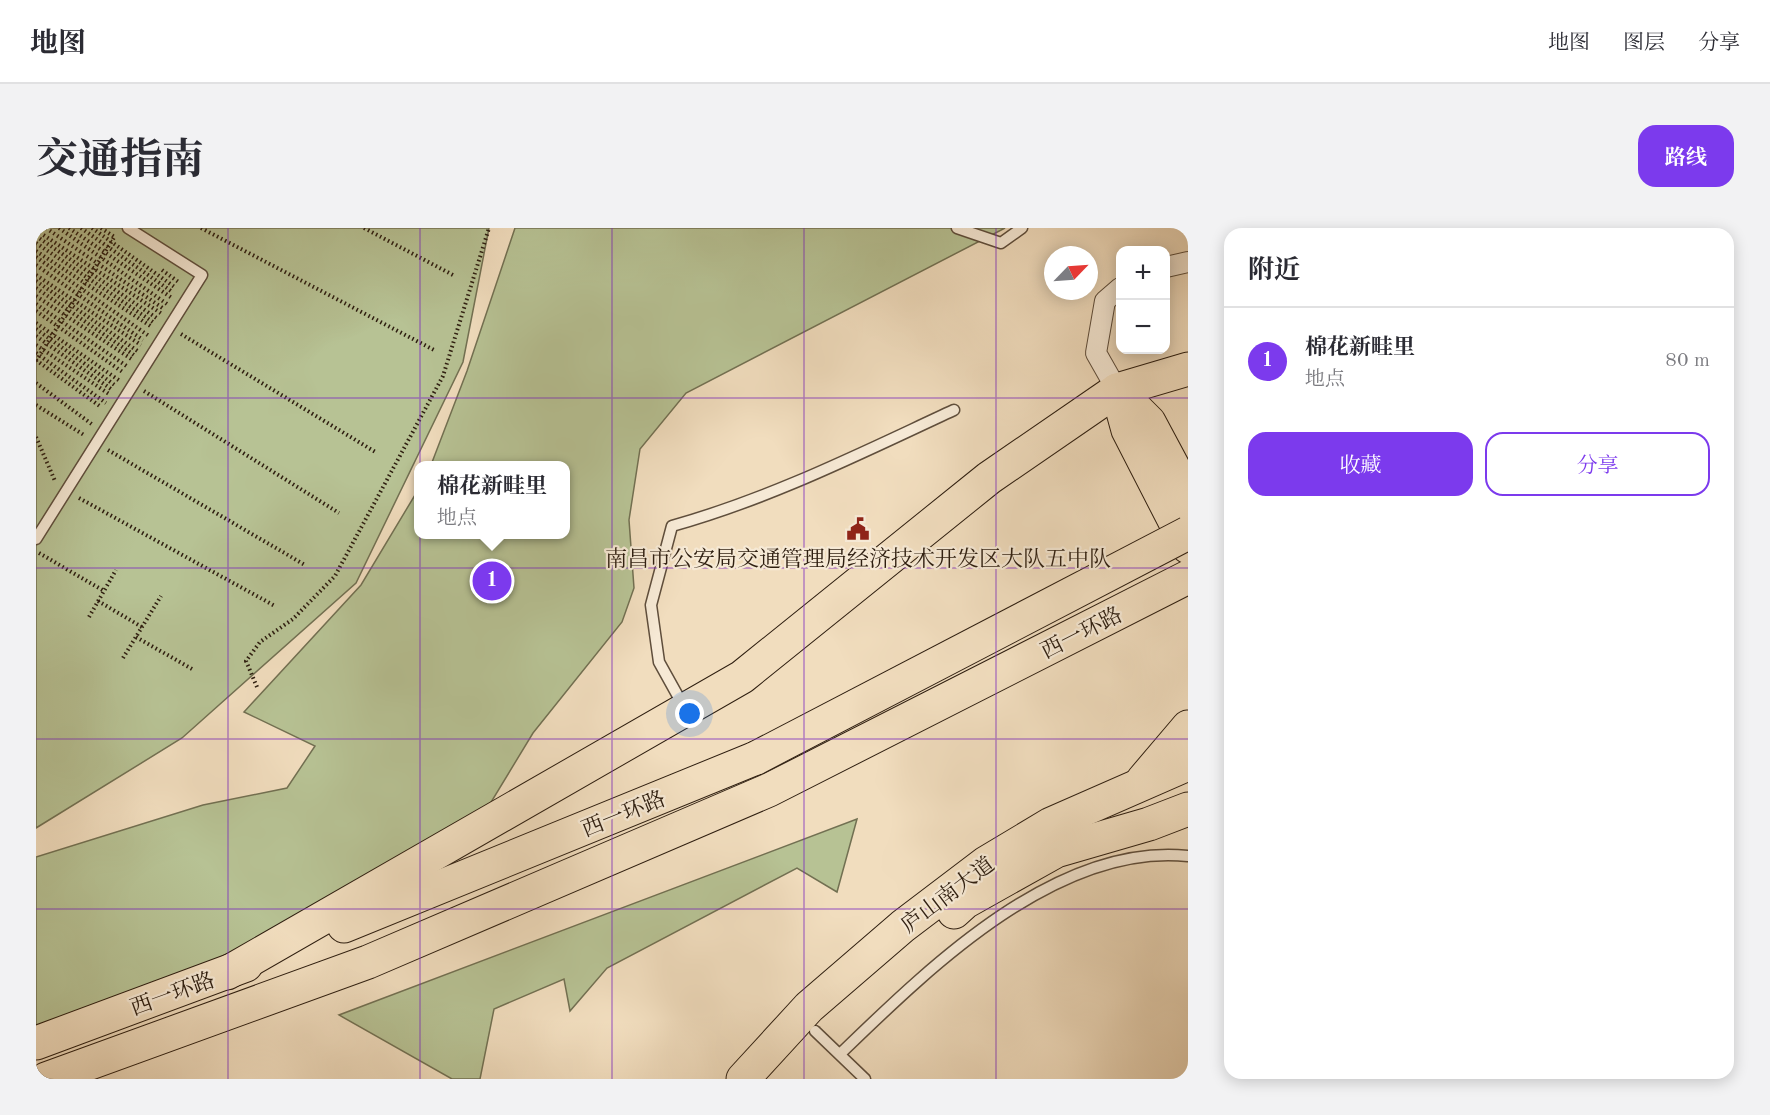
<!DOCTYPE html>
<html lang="zh">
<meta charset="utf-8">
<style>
:root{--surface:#fff;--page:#f2f2f3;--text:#2b2b33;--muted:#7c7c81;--line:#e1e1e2;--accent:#7c3aed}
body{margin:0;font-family:"Old Standard TT","Noto Serif SC",serif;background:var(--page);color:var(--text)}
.controls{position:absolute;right:18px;top:18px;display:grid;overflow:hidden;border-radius:12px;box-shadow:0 3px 15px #0003}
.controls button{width:54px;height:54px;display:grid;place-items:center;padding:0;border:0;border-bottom:2px solid var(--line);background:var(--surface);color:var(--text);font:30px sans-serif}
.compass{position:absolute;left:1008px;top:18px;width:54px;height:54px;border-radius:50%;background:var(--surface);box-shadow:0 3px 15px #0003;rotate:65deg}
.you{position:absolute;left:654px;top:486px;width:21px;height:21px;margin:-15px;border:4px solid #fff;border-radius:50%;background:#1a73e8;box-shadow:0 0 0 9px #1a73e833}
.badge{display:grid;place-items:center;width:39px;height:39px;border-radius:50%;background:var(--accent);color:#fff;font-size:20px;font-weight:700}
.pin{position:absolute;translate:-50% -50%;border:3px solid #fff;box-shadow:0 2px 6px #0006}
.popup{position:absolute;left:378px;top:233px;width:156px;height:78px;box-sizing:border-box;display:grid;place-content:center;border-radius:12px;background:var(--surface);filter:drop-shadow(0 2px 4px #0005);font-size:20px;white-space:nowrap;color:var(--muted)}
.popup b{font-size:22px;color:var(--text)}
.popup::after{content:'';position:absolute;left:50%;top:100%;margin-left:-12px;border:12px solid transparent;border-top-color:var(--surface)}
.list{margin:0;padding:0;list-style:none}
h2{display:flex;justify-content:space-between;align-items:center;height:78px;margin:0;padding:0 24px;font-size:26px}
h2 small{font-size:20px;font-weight:400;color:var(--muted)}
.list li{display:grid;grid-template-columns:39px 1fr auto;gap:18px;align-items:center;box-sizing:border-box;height:108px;padding:0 24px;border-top:2px solid var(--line)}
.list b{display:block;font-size:22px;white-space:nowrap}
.list p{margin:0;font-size:20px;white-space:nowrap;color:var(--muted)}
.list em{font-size:20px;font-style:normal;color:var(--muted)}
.actions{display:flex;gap:12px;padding:18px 24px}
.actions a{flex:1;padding:14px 0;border:2px solid var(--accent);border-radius:18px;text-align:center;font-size:21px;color:var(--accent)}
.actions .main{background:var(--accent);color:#fff}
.map{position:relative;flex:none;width:1152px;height:851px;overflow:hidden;border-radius:18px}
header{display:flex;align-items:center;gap:36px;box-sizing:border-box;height:84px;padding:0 30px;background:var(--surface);border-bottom:2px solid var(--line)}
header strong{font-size:28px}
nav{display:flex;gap:33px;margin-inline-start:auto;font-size:21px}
.intro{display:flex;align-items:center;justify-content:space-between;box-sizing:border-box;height:144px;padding:0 36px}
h1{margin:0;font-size:42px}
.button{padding:15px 27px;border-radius:18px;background:var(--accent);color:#fff;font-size:21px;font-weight:700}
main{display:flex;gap:36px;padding:0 36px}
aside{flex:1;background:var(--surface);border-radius:18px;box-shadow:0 3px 15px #0003}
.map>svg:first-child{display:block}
.green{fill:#b7c294;stroke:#727052;stroke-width:1.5}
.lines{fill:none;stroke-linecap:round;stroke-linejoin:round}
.service-casing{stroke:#5f4e3c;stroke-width:13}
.minor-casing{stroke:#5f4e3c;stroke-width:22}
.trunk-casing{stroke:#2e1e10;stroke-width:35}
.path{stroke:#2e1e10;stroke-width:4;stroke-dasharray:1.5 3;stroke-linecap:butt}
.service{stroke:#f6e9d5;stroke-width:10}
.minor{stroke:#f6e9d5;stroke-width:20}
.trunk{stroke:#f1ddbe;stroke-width:33}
.trunk-bridge-casing{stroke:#2e1e10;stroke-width:35;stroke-linecap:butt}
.trunk-bridge{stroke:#f1ddbe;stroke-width:33}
.grid{fill:none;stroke:#7b2cbf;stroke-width:1.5;stroke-opacity:0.55}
.labels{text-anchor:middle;stroke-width:4.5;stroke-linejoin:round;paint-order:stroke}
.poi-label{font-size:22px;fill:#2e1e10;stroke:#f6e9d5}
.street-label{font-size:22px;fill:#2e1e10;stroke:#f6e9d5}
</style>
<header>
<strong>地图</strong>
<nav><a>地图</a><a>图层</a><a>分享</a></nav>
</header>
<div class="intro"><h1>交通指南</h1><a class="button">路线</a></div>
<main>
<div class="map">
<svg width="1152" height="851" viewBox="0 0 1152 851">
<rect width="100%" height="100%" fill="#f1ddbe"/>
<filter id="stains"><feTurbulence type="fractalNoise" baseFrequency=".00333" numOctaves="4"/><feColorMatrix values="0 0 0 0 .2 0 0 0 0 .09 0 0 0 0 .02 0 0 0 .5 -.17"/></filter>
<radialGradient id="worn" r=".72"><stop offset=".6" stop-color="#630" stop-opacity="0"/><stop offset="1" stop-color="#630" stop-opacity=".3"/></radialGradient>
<g class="green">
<path d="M 0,0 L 453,0 L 427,134 L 320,355 L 146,510 L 0,600 Z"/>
<path d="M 479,0 L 969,0 L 650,165 L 604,221 L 593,292 L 598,360 L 586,394 L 497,505 L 440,599 L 178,737 L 0,802 L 0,629 L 167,577 L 251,560 L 279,518 L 208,484 L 325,357 L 382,262 L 382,306 L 530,306 L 530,238 L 395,237 L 431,143 Z"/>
<path d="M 821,591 L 801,664 L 761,640 L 571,740 L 534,783 L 528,751 L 458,781 L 444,851 L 416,851 L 303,787 Z"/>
</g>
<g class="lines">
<g class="service-casing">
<g id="service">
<path d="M 921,0 L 965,15 L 986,0"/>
<path d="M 0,311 L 166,47 L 92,0"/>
<path d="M 648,479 L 623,434 L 615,377 L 636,298 C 736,270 825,225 918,182"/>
<path d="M 779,803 L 829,851"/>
<path d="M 804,826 C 891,742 1020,614 1152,628"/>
</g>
</g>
<g class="minor-casing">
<g id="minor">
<path d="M 1130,39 L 1152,34"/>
<path d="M 1081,162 L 1060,125 L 1069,73 L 1084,60"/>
</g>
</g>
<g class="trunk-casing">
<g id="trunk">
<path d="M 1081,162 L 1092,202 L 1152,319"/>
<path d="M 1099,180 L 1113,194 L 1152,267"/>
<path d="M 1107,552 L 1152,499"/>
<path d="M 918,684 L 929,674 L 1020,623 L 1113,596 L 1152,581"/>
<path d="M 308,698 L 720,530"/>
<path d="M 191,745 L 706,449 L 953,250 L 1081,162 L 1152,141"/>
<path d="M 0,815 L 210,737"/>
<path d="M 10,851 L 332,734 L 733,562 L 1152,349"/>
<path d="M 707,851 L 773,779 L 867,698 L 950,635 L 1015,596 L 1152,536"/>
</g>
</g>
<g class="path">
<path d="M 10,0 L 128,81"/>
<path d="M 23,0 L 131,76"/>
<path d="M 33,0 L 136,70"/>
<path d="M 45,0 L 135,63"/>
<path d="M 56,0 L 140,60"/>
<path d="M 65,0 L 80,10"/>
<path d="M 165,0 L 398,122"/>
<path d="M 328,0 L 417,47"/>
<path d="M 0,2 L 126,86"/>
<path d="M 0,8 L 122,91"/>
<path d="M 0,15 L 117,94"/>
<path d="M 0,23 L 116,99"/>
<path d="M 0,29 L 113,108"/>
<path d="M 0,37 L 107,112"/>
<path d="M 126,42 L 144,55"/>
<path d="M 0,47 L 105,117"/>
<path d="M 0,53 L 103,124"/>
<path d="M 0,60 L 98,127"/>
<path d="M 0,68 L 97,132"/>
<path d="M 0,76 L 92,139"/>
<path d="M 0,83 L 88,145"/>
<path d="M 0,95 L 84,153"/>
<path d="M 0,101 L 80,158"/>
<path d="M 145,106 L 341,225"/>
<path d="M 0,108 L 75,161"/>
<path d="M 0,117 L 73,166"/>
<path d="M 0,125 L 70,175"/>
<path d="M 0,132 L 65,179"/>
<path d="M 0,133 L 79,8"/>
<path d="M 0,155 L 57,197"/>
<path d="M 108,163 L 303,285"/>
<path d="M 0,177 L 48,207"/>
<path d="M 0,209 L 19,253"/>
<path d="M 72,222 L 269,337"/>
<path d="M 43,270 L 239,378"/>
<path d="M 3,325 L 68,363"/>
<path d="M 62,373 L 106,399"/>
<path d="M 53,389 L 80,342"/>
<path d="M 100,409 L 156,441"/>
<path d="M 87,430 L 125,368"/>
<path d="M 221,459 L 210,433 L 224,414 L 257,391 L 299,348 L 407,148 L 453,0"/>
</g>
<use href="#service" class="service"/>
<use href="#minor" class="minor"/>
<use href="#trunk" class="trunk"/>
<g class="trunk-bridge-casing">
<path id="trunk-bridge" d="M 720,530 L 1152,305"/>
</g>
<use href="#trunk-bridge" class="trunk-bridge"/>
</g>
<path class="grid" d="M 192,0 L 192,851M 384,0 L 384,851M 576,0 L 576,851M 768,0 L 768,851M 960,0 L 960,851M 0,170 L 1152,170M 0,340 L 1152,340M 0,511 L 1152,511M 0,681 L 1152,681"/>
<defs>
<g id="civic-bare" transform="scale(1.8)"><path d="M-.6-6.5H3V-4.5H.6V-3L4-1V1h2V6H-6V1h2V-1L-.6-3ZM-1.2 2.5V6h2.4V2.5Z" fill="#8f2418" stroke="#f6e9d5" stroke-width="2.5" paint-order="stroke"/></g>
</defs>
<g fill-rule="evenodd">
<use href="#civic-bare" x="822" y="301"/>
</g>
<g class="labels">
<g class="poi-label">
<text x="822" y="338">南昌市公安局交通管理局经济技术开发区大队五中队</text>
</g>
<g class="street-label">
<text transform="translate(1045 404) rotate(-27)" y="8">西一环路</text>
<text transform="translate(587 585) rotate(-22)" y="8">西一环路</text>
<text transform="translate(911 666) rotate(-37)" y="8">庐山南大道</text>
<text transform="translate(136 765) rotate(-20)" y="8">西一环路</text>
</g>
</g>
<rect width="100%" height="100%" filter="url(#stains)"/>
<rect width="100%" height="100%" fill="url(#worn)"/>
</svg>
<div class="controls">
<button>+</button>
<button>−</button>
</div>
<svg class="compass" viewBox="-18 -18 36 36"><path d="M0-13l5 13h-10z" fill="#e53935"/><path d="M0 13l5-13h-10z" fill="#7c7c81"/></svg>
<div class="you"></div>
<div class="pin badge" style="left:456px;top:353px">1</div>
<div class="popup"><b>棉花新畦里</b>地点</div>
</div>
<aside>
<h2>附近<small></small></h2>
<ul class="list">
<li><span class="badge">1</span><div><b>棉花新畦里</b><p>地点</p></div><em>80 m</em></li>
</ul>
<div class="actions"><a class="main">收藏</a><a>分享</a></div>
</aside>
</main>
